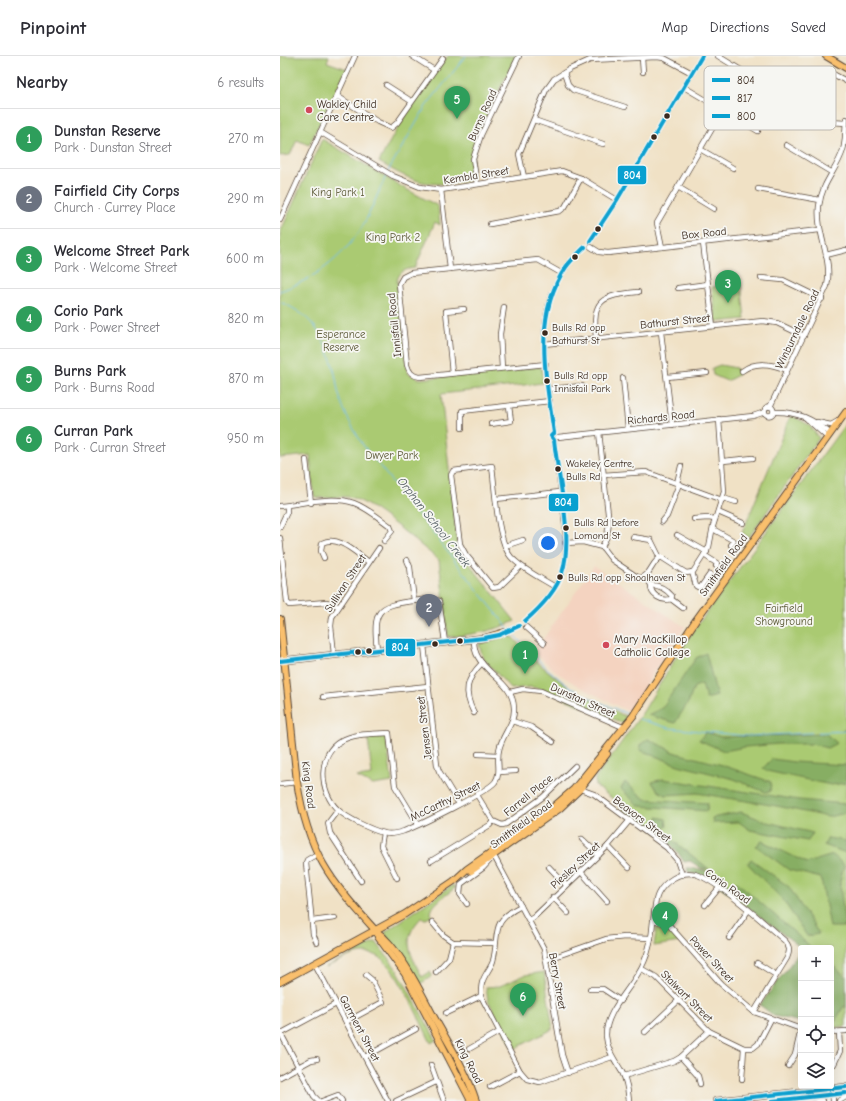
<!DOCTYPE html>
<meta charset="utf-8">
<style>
:root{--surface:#fff;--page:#f2f2f3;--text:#2b2b33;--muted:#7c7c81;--line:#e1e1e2;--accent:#2563eb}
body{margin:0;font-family:"Comic Neue",sans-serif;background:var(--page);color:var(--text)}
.controls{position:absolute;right:12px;bottom:12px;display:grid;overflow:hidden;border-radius:4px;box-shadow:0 4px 16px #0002}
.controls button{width:36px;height:36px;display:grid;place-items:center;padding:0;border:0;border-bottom:1px solid var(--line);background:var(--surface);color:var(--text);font:20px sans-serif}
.you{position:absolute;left:268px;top:487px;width:14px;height:14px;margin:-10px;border:3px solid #fff;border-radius:50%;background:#1a73e8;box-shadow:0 0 0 6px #1a73e833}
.badge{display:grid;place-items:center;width:26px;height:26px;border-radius:50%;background:var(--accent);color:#fff;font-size:13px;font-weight:700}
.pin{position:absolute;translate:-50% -33px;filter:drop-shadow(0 1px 2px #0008)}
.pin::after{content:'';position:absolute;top:21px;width:14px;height:12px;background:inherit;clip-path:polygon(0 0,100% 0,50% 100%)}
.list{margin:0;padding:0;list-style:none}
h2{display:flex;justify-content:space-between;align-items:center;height:52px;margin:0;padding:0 16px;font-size:17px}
h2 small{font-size:13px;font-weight:400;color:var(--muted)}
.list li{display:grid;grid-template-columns:26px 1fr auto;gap:12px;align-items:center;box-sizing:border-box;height:60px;padding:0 16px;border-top:1px solid var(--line)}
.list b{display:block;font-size:15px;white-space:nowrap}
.list p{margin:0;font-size:13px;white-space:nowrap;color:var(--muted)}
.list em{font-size:13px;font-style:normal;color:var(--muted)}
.icon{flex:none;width:22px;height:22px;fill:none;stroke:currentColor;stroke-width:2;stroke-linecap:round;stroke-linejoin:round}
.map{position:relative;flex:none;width:566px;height:1045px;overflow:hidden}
header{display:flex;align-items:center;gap:24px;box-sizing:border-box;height:56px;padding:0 20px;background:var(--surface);border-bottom:1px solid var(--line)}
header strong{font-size:19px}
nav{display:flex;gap:22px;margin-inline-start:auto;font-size:14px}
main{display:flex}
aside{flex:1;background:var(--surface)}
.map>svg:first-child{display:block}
.built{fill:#f4d3c0}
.green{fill:#aaca72;stroke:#727a48}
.forest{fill:#87ae64;stroke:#616c41}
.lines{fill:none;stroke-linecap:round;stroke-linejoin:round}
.stream{stroke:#70bdea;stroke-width:1}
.minor-casing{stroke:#564537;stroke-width:6}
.major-casing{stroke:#564537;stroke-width:8}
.minor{stroke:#fff;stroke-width:4.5}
.major{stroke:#f9bf6d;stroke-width:6}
.bus-1-casing{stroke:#f6f6f2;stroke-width:7}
.bus-2-casing{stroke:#f6f6f2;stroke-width:7}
.bus-3-casing{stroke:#f6f6f2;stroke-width:7}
.bus-1{stroke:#09a0d0;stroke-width:4}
.bus-2{stroke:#09a0d0;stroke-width:4}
.bus-3{stroke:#09a0d0;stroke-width:4}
.poi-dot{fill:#d1495b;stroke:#f6f6f2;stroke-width:1.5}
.bus-dot{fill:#3b2a1e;stroke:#f6f6f2;stroke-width:1.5}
.labels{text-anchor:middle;stroke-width:3.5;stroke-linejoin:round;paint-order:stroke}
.bus-label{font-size:10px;fill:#3b2a1e;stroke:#f6f6f2;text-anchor:start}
.poi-label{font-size:11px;fill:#3b2a1e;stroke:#f6f6f2;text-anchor:start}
.street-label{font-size:11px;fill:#3b2a1e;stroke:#f6f6f2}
.park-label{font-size:11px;fill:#5c5a37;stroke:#f6f6f2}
.water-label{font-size:12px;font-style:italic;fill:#4b565b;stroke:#f6f6f2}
.key{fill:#f6f6f2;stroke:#beb9b2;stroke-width:1}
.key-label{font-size:11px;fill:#3b2a1e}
.line-badge{stroke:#f6f6f2;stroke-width:1.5}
.badge-label{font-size:11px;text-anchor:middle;font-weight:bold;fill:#fff}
</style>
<header>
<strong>Pinpoint</strong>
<nav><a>Map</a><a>Directions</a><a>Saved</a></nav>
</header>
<main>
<aside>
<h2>Nearby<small>6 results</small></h2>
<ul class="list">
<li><span class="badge" style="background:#2e9e5b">1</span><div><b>Dunstan Reserve</b><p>Park · Dunstan Street</p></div><em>270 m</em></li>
<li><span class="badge" style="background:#6b7280">2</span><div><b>Fairfield City Corps</b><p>Church · Currey Place</p></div><em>290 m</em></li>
<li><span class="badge" style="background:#2e9e5b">3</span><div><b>Welcome Street Park</b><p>Park · Welcome Street</p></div><em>600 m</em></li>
<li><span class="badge" style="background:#2e9e5b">4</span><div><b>Corio Park</b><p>Park · Power Street</p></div><em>820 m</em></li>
<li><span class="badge" style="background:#2e9e5b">5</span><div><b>Burns Park</b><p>Park · Burns Road</p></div><em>870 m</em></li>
<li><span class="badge" style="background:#2e9e5b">6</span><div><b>Curran Park</b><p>Park · Curran Street</p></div><em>950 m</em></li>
</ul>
</aside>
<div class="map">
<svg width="566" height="1045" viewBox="0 0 566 1045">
<rect width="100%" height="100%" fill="#f6f6f2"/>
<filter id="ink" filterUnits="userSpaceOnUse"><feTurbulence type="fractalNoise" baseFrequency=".025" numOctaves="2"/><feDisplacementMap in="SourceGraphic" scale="8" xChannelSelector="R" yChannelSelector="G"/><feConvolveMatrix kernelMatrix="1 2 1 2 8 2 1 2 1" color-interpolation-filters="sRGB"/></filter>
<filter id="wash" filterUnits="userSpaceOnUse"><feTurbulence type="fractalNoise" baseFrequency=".012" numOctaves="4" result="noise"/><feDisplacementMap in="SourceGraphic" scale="16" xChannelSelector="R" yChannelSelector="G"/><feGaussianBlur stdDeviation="0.9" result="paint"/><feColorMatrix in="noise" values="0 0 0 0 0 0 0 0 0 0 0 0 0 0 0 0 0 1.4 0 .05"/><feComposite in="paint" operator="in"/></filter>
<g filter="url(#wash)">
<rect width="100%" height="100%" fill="#f0e1c5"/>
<path class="built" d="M 314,510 L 405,571 L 377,611 L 350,656 L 298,630 L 279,618 L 254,596 Z"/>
<g class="green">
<path d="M 0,0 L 49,0 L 47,6 L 67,13 L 29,89 L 17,84 L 10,99 L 0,100 Z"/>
<path d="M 168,0 L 236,0 C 221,33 187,88 192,123 C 186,126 179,126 173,127 C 142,131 125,121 99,106 C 118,69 141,32 168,0 Z"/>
<path d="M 42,83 L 124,132 L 158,150 L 160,169 L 155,166 L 135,212 C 126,213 119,215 117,225 L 128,317 L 140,323 L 259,311 L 262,313 L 263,327 L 161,338 L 177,487 L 183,500 L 235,565 C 212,576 194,578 168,581 L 159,504 C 141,490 90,444 69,441 C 59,440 48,442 38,442 L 34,440 L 30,399 L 0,402 L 0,177 Z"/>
<path d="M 461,227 L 465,263 L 436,266 L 432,231 Z"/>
<path d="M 440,309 L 456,312 L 458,319 L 447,325 L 433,319 L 432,312 Z"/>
<path d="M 511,359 L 529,369 L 539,382 L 469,481 L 462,477 Z"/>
<path d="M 566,367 L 566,673 L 561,675 L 566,674 L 566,921 L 551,910 L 551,892 L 526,892 L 316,730 L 315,723 L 361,659 L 406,585 Z"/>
<path d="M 230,579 L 257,606 L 290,633 L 349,662 L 345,668 L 258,632 L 250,631 L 231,633 L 203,602 L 199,588 Z"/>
<path d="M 106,680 L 112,726 L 93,729 L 77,721 L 92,719 L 88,682 Z"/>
<path d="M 173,829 L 175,832 C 168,838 147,850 152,860 L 146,863 L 141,862 C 120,883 131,899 142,921 L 150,916 L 152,920 L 139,929 L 106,881 L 105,876 Z"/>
<path d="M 377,868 L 389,872 L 400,886 L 374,890 Z"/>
<path d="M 96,886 L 118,915 L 156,984 L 151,987 C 139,963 123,925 105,906 C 101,901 93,897 86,897 C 72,896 58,906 46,911 Z"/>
<path d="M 264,916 L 273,973 L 234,993 L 208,944 L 206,931 L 220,930 L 245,919 Z"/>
<path d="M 551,921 L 566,933 L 566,970 L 551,972 Z"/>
</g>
<g class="forest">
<path d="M 426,597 L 437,640 L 426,643 L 422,628 L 414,631 L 409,645 L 395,667 L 368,659 L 382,652 L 416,602 Z"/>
<path d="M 426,676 L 441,681 L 546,678 L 557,687 L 547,692 L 532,688 L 498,688 L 465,691 L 444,695 L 419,684 Z"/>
<path d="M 368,683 L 396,697 L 439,708 L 491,726 L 490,736 L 485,736 L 454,723 L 398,709 L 360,694 L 360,689 Z"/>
<path d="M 492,703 L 514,706 L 566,709 L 566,727 L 551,729 L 487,715 L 483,712 Z"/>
<path d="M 383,723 L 519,744 L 566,748 L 566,757 L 548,761 L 497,750 L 417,737 L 385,739 L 377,734 L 372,726 Z"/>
<path d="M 345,726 L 365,743 L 428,747 L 427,755 L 359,750 L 341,733 Z"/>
<path d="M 343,749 L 373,772 L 379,767 L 377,761 L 386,763 L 387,770 L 381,775 L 429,813 L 421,812 L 410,805 L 404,806 C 390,781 362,767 339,751 Z"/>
<path d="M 461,756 L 487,766 L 533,777 L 528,785 L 470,774 L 459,766 L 433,767 L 432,762 Z"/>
<path d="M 548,782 L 566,785 L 566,797 L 544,789 Z"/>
<path d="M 482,785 L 527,807 L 553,799 L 564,809 L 560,826 L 565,871 L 550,871 L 541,822 L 509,814 L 476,790 Z"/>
<path d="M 471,803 L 509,831 L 539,878 L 527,880 L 503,844 L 468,808 Z"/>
<path d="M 407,812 C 424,811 436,820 450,829 L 457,826 L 532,892 L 521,892 L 521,966 L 494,960 L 480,949 L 518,898 L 519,890 L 430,823 L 408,816 Z"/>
<path d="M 551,908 L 566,921 L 566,952 L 564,950 L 555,965 L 551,967 Z"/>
</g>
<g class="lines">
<g class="stream">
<path d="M 108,115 L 146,50 L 186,0"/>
<path d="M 0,235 C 33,224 62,202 81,173 C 91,156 98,136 107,118"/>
<path d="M 0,246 C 35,260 46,283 55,318 C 57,326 57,334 60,342 C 65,359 74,374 83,389 L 228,572"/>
<path d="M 231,576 C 248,593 264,611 283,626 C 301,640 326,648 347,658"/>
<path d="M 359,663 L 389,672 L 468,680 L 566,675"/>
</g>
</g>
</g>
<g filter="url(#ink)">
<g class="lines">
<g class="minor-casing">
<g id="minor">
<path d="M 132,0 L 154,14"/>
<path d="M 438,0 L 490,32"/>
<path d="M 362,2 L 363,16"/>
<path d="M 284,17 L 288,29 L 293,34 L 345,51"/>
<path d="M 553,18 L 566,25"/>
<path d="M 106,29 L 131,45"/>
<path d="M 404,31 L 478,75"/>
<path d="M 57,40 L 98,66 L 111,72 L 117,67 L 163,2"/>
<path d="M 516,46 L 550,66 L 566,67"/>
<path d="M 254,64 L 323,88"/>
<path d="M 40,76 L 113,120 L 140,131 L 161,134 L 282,115 L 301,122 L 337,144"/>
<path d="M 506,89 L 551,116"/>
<path d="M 420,93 L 453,112"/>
<path d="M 244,121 L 239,98 L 266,34 L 274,23 L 290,13 L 310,4 L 377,1 L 384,2 L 412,17"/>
<path d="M 197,128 L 193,103 L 201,79 L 239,0"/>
<path d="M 398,131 L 434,153"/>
<path d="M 478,133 L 540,144"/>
<path d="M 161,134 L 170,213"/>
<path d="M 0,164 L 75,0"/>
<path d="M 210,168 L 280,155 L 285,151 L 301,122"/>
<path d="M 310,185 L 337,144 L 422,0"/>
<path d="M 423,187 L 433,270"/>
<path d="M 311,191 L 319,196 L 328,197 L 540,174"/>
<path d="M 382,191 L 377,167 L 443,54"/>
<path d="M 546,199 L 566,194"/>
<path d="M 481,222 L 503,224 L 542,243"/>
<path d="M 398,232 L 428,228"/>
<path d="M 381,276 L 392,369"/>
<path d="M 316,282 C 312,243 321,240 358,236"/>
<path d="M 264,288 L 483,265 L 497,267 L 524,280"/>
<path d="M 266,308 L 140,321 C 132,320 129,316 127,309 L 119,228 L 123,221 L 131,217 L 258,204 L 281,217"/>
<path d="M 222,312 L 220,278 L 224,251"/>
<path d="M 462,315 C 476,304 493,308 507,314"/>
<path d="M 172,317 L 166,255 L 184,253"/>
<path d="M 387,321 L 427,317"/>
<path d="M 343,322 L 348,373"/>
<path d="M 269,333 L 302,330"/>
<circle cx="489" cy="355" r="4.5"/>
<path d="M 490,351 L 547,230 C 553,203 536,178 539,150 C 542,126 557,114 563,94 C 566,84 565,73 566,63"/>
<path d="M 494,356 C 517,355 532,363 550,377"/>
<path d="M 527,363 L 547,381"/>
<path d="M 537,366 L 551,369 L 558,365"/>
<path d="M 211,368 L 231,365 L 229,350"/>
<path d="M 182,372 L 182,355 L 270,345"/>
<path d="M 319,376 L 329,467 L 327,480 L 322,491"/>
<path d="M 274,377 C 265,311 247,240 305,191"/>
<path d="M 278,381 L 473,360 L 485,356"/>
<path d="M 26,404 L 31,447"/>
<path d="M 443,405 L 473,402"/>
<path d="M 323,419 L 366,416 L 442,444"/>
<path d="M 397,427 L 401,410"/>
<path d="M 443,442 L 456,446"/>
<path d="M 216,443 L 280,436"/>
<path d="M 0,450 C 22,448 52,439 74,447 C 87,452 99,462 110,470 L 112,475 L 104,485"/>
<path d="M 438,456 L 463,467"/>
<path d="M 414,463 L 428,462 L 435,463"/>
<path d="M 382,466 L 387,460 L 399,428"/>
<path d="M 0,471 L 7,456 L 7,450"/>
<path d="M 433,473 L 454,485 L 451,489"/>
<path d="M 397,479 L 427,496"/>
<path d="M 353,481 L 371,484 L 380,502"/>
<path d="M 0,482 L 7,546 L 9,549 L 47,546 L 58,550"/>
<path d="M 285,487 L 303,486 L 322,491 L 332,504 L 359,522 C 371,521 371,506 381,501 L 406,517 L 413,516 L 429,491 L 433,470 L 444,436 L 439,363"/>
<path d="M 225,490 L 243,484"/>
<path d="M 424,499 L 438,508 L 436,510"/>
<path d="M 44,502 L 41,495 L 42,487 C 58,478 77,498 89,506"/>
<path d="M 127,504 L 130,511 L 134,545"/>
<path d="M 241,510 L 219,531 L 213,532 L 186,499 L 180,488 L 171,419 L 173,415 L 212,410 C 215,432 217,485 231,501 C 243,514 261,522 275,531"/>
<path d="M 412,516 L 416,530 L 420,532 L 430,518"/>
<path d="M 366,520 L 371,529 C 379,529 386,533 392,540 L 391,543 C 382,546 370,539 371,529"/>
<path d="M 391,543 L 403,552"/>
<path d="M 245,565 C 260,552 275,536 282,517 C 293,488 277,418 274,384 L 271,380 L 274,377"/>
<path d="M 246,571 L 264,587"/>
<path d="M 225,576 L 239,570"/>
<path d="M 144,589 L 157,709 L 159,715 L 179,748"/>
<path d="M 97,593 C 93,556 96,549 134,545 C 142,544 153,541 159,545 L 165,586"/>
<path d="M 54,598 L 51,570 L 52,561 L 99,492"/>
<path d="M 230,636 L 243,633 L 261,635 L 345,672"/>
<path d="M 43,641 L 148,630"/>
<path d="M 194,657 C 183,636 186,623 202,607"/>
<path d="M 232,665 L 251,671 L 273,686"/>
<path d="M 198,698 L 218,699"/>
<path d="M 219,716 L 236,715"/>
<path d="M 0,728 L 17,726"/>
<path d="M 300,733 L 314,738 L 387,792 L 397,804 L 402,819"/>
<path d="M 197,739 L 213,765 L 222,769 L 226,768 L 263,741 L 295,710"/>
<path d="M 58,754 L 48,767 L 50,777 L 81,825"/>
<path d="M 138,768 L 115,730 L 109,677 C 94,678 74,677 61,685 C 37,698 39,736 58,754 C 67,762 91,774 104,777 C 110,779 118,777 124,775 C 140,769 207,736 215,726 C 222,716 216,705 219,694 C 222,678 235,668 234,652 C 233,627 208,620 198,601 C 195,596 194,589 194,584"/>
<path d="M 103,777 L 101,790 L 117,822"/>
<path d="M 302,783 L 319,799"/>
<path d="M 328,790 L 349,812"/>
<path d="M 151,805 L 210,769 L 213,765"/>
<path d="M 269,811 L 286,829"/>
<path d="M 301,816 L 327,845"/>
<path d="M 273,841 L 288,857"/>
<path d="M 187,848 L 180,838 L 181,828 L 203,812 L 214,800 L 264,893 L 282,999 L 288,1017"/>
<path d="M 425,849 L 439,832"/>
<path d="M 241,850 C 209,866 220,878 213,905 C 211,912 204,919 202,927 C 201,931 201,936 201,940 L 240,1015 L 247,1023 L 260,1026 L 332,1001"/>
<path d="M 249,864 L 254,861 L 328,790 L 350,764"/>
<path d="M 374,864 L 389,869 L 441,928 L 474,956 L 521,973"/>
<path d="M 32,865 L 55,862"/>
<path d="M 152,866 L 163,879 L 173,886 L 215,887"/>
<path d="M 449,882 L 468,855"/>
<path d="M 37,887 L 33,878 L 26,807 L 27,804 L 37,798"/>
<path d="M 266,904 L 326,883 L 345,881 L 371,882"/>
<path d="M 477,907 L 496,919"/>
<path d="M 35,908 L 108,1045"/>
<path d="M 362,913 L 376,921 L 429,975 L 464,992 L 473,992 L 478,988 L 491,963"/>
<path d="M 156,916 L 169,902 L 173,886"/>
<path d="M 310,933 L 323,933 L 341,945"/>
<path d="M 166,957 L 201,940"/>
<path d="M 66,966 L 103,946 L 92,924 L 86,919"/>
<path d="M 365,976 L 399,944"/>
<path d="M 551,976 L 566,975"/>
<path d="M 0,978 L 56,948"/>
<path d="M 1,978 L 34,1040 L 39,1045"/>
<path d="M 189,993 L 219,976"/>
<path d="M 85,1001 L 136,973"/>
<path d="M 401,1001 L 418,1020 L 420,1028"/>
<path d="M 554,1008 L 560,995 L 559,976"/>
<path d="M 151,1009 L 164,1045"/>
<path d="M 508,1010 L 515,999 L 521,973"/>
<path d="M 344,1020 L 394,1005 L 401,1001 L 429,975"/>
<path d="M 0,1021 L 31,1004 L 37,1003"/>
<path d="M 462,1023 L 464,992"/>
<path d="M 210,1031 L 240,1015"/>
<path d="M 552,1032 L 553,1045"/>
<path d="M 42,1045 L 58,1039 L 62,1045"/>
<path d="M 116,1045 L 156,1026"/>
<path d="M 349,1045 C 348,1035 347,1025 342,1016 C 335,1004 327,994 326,980 C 325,954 354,931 364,906 C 370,893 372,879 373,865 C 375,856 374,846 378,838 C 384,826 401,814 415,818 C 440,826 484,867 505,885 C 510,891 510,895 507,902 L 474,956"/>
<path d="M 511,1045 L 535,1043 L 542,1045"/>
<path d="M 559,1045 L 566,1041"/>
</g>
</g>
<g class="major-casing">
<g id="major">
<path d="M 546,0 L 566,12"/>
<path d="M 0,563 L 17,726 C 28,797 49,823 96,875 C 120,892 141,937 155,963 C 170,990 187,1016 196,1045"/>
<path d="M 0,605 L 204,582 L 225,576"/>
<path d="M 191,815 L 279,753 L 300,733 L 327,698"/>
<path d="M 96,875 L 98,881 L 125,918 L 191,1045"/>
<path d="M 0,926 L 125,858 L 174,825 L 187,813 L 264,759 L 294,733 L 353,660 L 416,564 L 566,356"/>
<path d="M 436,1045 L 566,1031"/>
</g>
</g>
<use href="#minor" class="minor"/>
<use href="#major" class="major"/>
<g class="bus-1-casing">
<g id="bus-1">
<path d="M 310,185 L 337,144 L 422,0"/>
<path d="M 274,377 C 266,322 252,260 286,211 C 291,204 299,197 305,191"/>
<path d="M 245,565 C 260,552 276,536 282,517 C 294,481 278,422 274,384 L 271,380 L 274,377"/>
<path d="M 0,605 L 204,582 L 219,579 L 239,570"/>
</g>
</g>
<g class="bus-2-casing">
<path id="bus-2" d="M 492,1045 L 566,1037"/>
</g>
<g class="bus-3-casing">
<path id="bus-3" d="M 436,1045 L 566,1031"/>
</g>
<use href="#bus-1" class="bus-1"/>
<use href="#bus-2" class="bus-2"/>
<use href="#bus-3" class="bus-3"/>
</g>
</g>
<g class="poi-dot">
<circle cx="29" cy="54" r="4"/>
<circle cx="326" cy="589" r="4"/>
</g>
<g class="bus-dot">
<circle cx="387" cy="60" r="3.5"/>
<circle cx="374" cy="81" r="3.5"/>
<circle cx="318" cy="173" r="3.5"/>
<circle cx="295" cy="201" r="3.5"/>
<circle cx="265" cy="277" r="3.5"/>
<circle cx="267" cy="325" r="3.5"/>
<circle cx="278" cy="413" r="3.5"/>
<circle cx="286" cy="472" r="3.5"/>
<circle cx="280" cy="521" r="3.5"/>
<circle cx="180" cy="585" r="3.5"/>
<circle cx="155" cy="588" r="3.5"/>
<circle cx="89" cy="595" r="3.5"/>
<circle cx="78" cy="596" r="3.5"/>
</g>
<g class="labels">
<g class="bus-label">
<text x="272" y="275">Bulls Rd opp<tspan x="272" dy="13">Bathurst St</tspan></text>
<text x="274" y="323">Bulls Rd opp<tspan x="274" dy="13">Innisfail Park</tspan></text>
<text x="286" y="411">Wakeley Centre,<tspan x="286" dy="13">Bulls Rd</tspan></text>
<text x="294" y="470">Bulls Rd before<tspan x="294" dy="13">Lomond St</tspan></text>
<text x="288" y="525">Bulls Rd opp Shoalhaven St</text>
</g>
<g class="poi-label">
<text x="37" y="52">Wakley Child<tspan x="37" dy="13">Care Centre</tspan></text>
<text x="334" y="587">Mary MacKillop<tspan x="334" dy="13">Catholic College</tspan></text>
</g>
<g class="street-label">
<text transform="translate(202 59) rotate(-66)" y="4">Burns Road</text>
<text transform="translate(196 119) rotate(-9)" y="4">Kembla Street</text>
<text transform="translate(424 177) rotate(-6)" y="4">Box Road</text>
<text transform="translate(395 265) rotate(-6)" y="4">Bathurst Street</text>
<text transform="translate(114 269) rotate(-96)" y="4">Innisfail Road</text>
<text transform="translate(517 273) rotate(-64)" y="4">Winburndale Road</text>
<text transform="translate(381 361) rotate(-6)" y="4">Richards Road</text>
<text transform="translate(443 509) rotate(-54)" y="4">Smithfield Road</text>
<text transform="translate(65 527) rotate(-57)" y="4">Sullivan Street</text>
<text transform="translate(303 644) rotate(24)" y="4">Dunstan Street</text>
<text transform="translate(144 672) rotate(-97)" y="4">Jensen Street</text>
<text transform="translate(29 729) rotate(82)" y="4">King Road</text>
<text transform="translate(248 739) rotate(-39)" y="4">Farrell Place</text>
<text transform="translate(165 745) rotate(-26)" y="4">McCarthy Street</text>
<text transform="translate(362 763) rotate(37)" y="4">Beavors Street</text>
<text transform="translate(241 768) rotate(-36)" y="4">Smithfield Road</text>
<text transform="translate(295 809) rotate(-43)" y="4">Piesley Street</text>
<text transform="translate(448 830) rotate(35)" y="4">Corio Road</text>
<text transform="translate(432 903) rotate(47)" y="4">Power Street</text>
<text transform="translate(278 925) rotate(80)" y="4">Berry Street</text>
<text transform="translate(407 940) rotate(45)" y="4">Stalwart Street</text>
<text transform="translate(80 972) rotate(62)" y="4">Garment Street</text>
<text transform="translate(189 1005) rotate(63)" y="4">King Road</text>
</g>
<g class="park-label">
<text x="58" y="140">King Park 1</text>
<text x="113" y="185">King Park 2</text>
<text x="61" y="282">Esperance<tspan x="61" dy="13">Reserve</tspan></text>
<text x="112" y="403">Dwyer Park</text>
<text x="504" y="556">Fairfield<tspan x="504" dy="13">Showground</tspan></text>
</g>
<g class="water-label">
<text transform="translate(154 466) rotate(52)" y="4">Orphan School Creek</text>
</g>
</g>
<rect x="424" y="10" width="132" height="64" rx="6" class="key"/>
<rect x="432" y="22" width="18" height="4" fill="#09a0d0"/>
<rect x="432" y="40" width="18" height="4" fill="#09a0d0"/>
<rect x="432" y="58" width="18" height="4" fill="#09a0d0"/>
<g class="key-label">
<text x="457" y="28">804</text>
<text x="457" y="46">817</text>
<text x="457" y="64">800</text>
</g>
<g class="line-badge">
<rect x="337" y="109" width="30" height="20" rx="4" fill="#09a0d0"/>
<rect x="268" y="437" width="31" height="19" rx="4" fill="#09a0d0"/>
<rect x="105" y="582" width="31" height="19" rx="4" fill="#09a0d0"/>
</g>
<g class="badge-label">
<text x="352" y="123">804</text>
<text x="283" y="450">804</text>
<text x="120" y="595">804</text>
</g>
</svg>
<div class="controls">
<button>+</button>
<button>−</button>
<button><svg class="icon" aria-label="locate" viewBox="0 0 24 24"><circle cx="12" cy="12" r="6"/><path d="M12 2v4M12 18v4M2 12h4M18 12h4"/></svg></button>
<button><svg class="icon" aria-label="layers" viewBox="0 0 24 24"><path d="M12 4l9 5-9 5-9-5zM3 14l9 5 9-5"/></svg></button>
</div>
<div class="you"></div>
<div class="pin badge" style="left:245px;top:618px;background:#2e9e5b">1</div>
<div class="pin badge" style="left:149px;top:571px;background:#6b7280">2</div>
<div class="pin badge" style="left:448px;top:247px;background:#2e9e5b">3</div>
<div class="pin badge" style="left:385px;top:879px;background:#2e9e5b">4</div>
<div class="pin badge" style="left:177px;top:63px;background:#2e9e5b">5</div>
<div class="pin badge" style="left:243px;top:960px;background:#2e9e5b">6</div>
</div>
</main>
